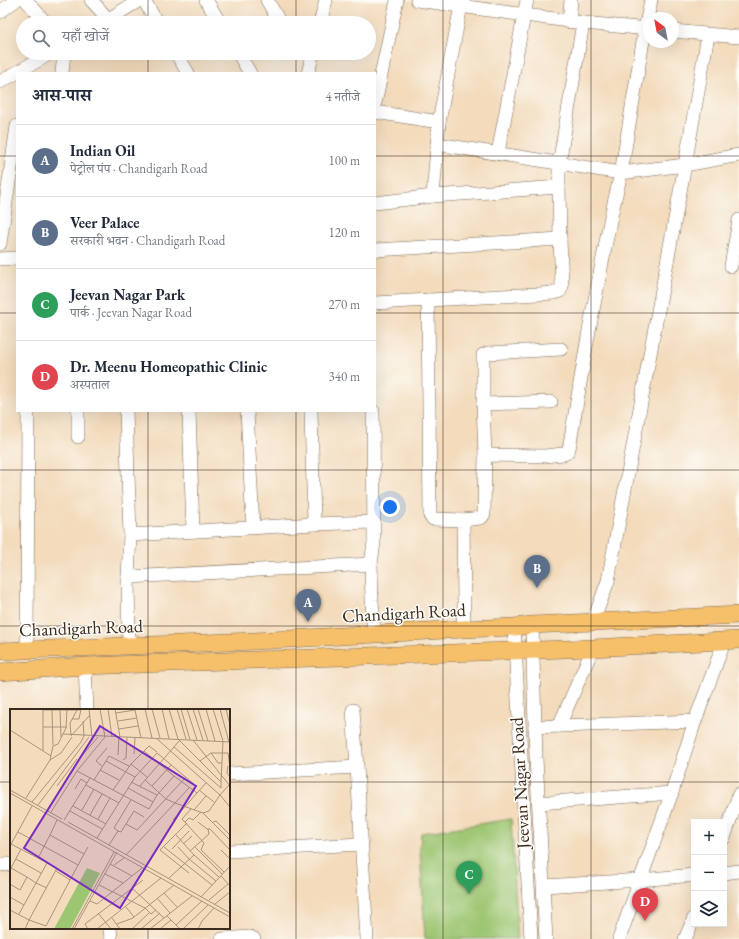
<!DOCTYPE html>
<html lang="hi">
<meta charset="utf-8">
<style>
:root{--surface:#fff;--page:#f6f6f7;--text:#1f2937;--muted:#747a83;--line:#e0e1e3;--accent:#111827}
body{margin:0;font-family:"EB Garamond","Noto Serif Devanagari",serif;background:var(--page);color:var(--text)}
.controls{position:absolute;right:12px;bottom:12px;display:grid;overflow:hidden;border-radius:0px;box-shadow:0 4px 16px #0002}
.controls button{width:36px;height:36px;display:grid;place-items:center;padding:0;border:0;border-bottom:1px solid var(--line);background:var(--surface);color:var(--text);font:20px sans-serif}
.compass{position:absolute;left:643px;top:12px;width:36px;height:36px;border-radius:50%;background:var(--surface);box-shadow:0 4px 16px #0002;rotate:328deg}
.you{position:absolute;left:390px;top:507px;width:14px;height:14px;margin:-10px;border:3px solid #fff;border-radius:50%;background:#1a73e8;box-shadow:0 0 0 6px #1a73e833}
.badge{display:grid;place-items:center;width:26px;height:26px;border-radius:50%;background:var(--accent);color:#fff;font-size:13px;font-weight:700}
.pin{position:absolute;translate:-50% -33px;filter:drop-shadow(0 1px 2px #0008)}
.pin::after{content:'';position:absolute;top:21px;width:14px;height:12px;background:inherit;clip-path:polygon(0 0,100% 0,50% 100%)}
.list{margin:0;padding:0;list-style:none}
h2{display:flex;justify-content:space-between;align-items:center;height:52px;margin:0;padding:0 16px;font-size:17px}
h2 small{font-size:13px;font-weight:400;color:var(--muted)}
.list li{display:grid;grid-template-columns:26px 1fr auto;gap:12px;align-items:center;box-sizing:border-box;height:72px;padding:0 16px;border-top:1px solid var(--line)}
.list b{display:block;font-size:15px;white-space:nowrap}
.list p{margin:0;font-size:13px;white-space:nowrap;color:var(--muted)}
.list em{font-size:13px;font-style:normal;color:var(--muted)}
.icon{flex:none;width:22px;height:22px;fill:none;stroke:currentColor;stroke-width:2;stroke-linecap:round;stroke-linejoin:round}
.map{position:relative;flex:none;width:739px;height:939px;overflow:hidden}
.search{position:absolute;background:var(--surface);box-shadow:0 4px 16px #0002;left:16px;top:16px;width:360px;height:44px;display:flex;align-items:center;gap:10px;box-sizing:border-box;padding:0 14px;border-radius:22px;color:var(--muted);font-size:15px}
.panel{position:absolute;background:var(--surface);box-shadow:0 4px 16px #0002;left:16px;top:72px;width:360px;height:340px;border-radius:0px}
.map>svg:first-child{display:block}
.green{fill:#9dc672;stroke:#6c7848}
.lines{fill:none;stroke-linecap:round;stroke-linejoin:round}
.minor-casing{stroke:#7b6855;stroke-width:14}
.major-casing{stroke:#7b6855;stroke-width:18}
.minor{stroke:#fff;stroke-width:13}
.major{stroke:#f6c06b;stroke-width:17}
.grid{fill:none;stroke:#3b2a1e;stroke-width:1;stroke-opacity:0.55}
.labels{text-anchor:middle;stroke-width:3;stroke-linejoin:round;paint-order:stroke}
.street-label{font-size:18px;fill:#3b2a1e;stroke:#fdfcf7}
.inset-road{fill:none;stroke:#a9947d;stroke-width:1}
.view{fill:#7b2cbf;fill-opacity:0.15;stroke:#7b2cbf;stroke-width:2}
.inset-edge{fill:none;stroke:#3b2a1e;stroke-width:2}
</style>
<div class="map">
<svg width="739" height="939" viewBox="0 0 739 939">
<rect width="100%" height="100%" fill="#fdfcf7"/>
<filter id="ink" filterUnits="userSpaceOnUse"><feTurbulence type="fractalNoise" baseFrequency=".025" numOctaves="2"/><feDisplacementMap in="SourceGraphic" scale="8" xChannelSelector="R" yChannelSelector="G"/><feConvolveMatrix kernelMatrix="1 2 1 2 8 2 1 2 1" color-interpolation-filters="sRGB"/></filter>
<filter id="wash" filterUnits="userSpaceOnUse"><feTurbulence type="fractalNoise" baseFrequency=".012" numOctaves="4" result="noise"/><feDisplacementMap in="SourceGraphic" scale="16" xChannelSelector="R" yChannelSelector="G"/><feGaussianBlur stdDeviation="0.9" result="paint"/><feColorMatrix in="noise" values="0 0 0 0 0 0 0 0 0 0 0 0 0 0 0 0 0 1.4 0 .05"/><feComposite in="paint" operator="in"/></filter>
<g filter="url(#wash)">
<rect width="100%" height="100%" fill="#f3dbbc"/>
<path class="green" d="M 511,819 L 518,939 L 425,939 L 420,848 L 421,833 Z"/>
</g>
<g filter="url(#ink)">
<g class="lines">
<g class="minor-casing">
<g id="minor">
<path d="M 26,0 L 46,23"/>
<path d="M 91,0 L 108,19"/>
<path d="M 144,0 L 157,23"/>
<path d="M 206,0 L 220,23"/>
<path d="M 267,0 L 280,23"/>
<path d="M 417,0 L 583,23 L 559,164 L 559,187"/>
<path d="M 0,12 L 16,0"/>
<path d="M 569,22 L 571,0"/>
<path d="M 102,23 L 140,0"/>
<path d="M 320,23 L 326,0"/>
<path d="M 583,23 L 649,29"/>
<path d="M 673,31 L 739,37"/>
<path d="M 176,53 L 188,73"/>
<path d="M 238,53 L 250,73"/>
<path d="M 62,73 L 64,53"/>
<path d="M 308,73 L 313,53"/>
<path d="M 0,82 L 51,53"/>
<path d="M 375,103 L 397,0"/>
<path d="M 375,112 L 439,122"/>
<path d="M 437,144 L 621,173 L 685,165 L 708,35"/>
<path d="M 498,153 L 527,0"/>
<path d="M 433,196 L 439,122 L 462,0"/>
<path d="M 375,203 L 433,196 L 559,187 L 560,239 L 562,286 L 560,291 L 555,293 L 375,303"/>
<path d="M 0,244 L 17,126"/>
<path d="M 375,250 L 560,239"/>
<path d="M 0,259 L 17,258"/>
<path d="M 731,266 L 739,220"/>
<path d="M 428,300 L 430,516 L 433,519 L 463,520 L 464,603 L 463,629"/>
<path d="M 483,404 L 551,402"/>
<path d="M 78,411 L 78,437"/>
<path d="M 126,411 L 130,535 L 128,577 L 129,647"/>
<path d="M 189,411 L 193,531"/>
<path d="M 247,411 L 253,527"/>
<path d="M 311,411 L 314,524"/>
<path d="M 373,411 L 374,542 L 371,564 L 372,600 L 374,635"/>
<path d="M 485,455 L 483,404 L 483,355 L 488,353 L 561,349"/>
<path d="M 463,520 L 480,518 L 482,517 L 484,514 L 485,455 L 545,456 L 563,454 L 566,453 L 569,449 L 588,336 L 611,216 L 621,173 L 645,29 L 651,0"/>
<path d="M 130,535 L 314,524 L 374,522"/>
<path d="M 128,577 L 371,564"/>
<path d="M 593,622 L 608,581 L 685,165 L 739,155"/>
<path d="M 532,625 L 536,758 L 546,939"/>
<path d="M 514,627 L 531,939"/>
<path d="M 27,650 L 28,411"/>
<path d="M 85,666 L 87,710"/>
<path d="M 559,726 L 593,648"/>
<path d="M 535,727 L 695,721"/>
<path d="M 357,767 L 367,939"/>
<path d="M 229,774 L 357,767 L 353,710"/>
<path d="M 539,803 L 672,793"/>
<path d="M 724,838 L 739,794"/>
<path d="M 229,851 L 361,844"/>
<path d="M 0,865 L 11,864"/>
<path d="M 724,873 L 739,871"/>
<path d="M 544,886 L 640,880 L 694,875"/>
<path d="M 110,928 L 111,939"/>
<path d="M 222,939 L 250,937 L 254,939"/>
<path d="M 619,939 L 671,795 L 695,721 L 725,640"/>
<path d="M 685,939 L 694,918"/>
</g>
</g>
<g class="major-casing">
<g id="major">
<path d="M 0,651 L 255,641 L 463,629 L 514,627 L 532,625 L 739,615"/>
<path d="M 0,672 L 85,666 L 593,648 L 739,640"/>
</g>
</g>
<use href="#minor" class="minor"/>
<use href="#major" class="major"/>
</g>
</g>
<path class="grid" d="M 148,0 L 148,23M 296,0 L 296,23M 443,0 L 443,939M 591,0 L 591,939M 148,53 L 148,73M 296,53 L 296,73M 0,156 L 17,156M 375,156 L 739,156M 0,313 L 17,313M 375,313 L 739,313M 148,411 L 148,710M 296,411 L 296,939M 0,470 L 739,470M 0,626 L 739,626M 0,782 L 11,782M 229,782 L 739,782M 148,928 L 148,939"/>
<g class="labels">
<g class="street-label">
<text transform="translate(404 613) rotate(-3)" y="6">Chandigarh Road</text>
<text transform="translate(81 628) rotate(-2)" y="6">Chandigarh Road</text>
<text transform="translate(520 783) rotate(-93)" y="6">Jeevan Nagar Road</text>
</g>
</g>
<g transform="translate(10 709)">
<rect width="220" height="220" fill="#f3dbbc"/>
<path d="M 77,159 L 90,164 L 60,220 L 44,220 Z" fill="#9dc672"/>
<path class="inset-road" d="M 79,0 L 82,28M 98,0 L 102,28M 105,0 L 110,28M 135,0 L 142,29M 142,0 L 150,29M 152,0 L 159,30M 159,0 L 168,30M 167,0 L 176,30M 171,0 L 180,31M 177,0 L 187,31M 183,0 L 193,31M 188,0 L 198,32M 196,0 L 205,32M 210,0 L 219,33M 216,0 L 220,16M 42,1 L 43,36M 50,1 L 51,28M 106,4 L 125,1 L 131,29M 62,10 L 69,10 L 71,0M 108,12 L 127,9M 33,18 L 57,18M 109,20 L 128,17M 0,21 L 41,47M 53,25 L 220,33M 61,26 L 60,14 L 67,1M 61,27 L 80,6M 146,29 L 210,86 L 219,76M 169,31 L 211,73 L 213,32 L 203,0M 183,31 L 220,77M 164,38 L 211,79 L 211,73M 33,42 L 33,1 L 71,1M 134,42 L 164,67 L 147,86M 201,44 L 208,54 L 212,54M 124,45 L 125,29M 108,46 L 109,28M 69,50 L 88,28M 40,51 L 51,44 L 62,28M 113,51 L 116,49 L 117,28M 96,52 L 99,47 L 119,57M 190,52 L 201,44 L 218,44 L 220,59M 121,55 L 137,68M 92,57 L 86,52 L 97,39M 218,57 L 217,64 L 220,68M 90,61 L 109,71M 67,62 L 139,100 L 147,86 L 121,73M 164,67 L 187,84M 84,71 L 96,52 L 125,68M 135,71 L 156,90 L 165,94 L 179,79M 76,76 L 109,94M 47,77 L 67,50M 130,77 L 170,31M 142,77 L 161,56M 118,79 L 143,93M 65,80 L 71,70 L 77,74M 0,81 L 52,110M 103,81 L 121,55 L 139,37 L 147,43M 189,81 L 204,93M 0,84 L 220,208M 16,89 L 40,51 L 43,37 L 48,35 L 56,19 L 57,0M 22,93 L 71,33 L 74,27 L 73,12M 28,96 L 79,28M 63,97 L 96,115M 181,100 L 172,110 L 194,134 L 191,141 L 214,163M 72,101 L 84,80M 184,101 L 196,87M 60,102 L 92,120M 41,103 L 67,62 L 95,28 L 90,0M 193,104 L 199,102 L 210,86 L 220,98M 80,106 L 92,85M 88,110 L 100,89M 47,111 L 40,126 L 74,145 L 78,138M 54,111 L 80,69M 163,111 L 196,74M 58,113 L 220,204M 175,113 L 179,109 L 183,111 L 191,103M 188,113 L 197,120 L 200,120 L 220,141M 203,113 L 206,112 L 220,126M 177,114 L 150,141 L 179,164M 116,115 L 124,102 L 134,108M 108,122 L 111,123 L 116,115 L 127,121 L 176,68M 8,123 L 68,156M 166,126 L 184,146 L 209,168M 87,129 L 125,68 L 147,44 L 185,76M 173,135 L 182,127M 99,136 L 108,122 L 104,119 L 121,91M 0,137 L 22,97M 154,138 L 202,176M 168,138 L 179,150 L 206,172M 185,138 L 212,165M 162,140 L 179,122M 211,141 L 220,150M 180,142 L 199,125 L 198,120M 116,146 L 165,94 L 193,104 L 220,131M 28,149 L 40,126M 6,150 L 31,164M 100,155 L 122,167M 104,156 L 114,149M 1,159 L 17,168M 0,161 L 11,140M 95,165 L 113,174M 211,167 L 220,177M 159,169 L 184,146M 60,171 L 74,145M 0,175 L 10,181 L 17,168 L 26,174 L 37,154M 89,176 L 135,199 L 141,205 L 146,201M 122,179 L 154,209M 154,184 L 167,198M 0,188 L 14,196M 191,188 L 220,157M 147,189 L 160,204M 199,191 L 218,175M 80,192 L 87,195 L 132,159M 205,195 L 220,183M 116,198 L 124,208M 0,201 L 19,211 L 47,159 L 1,135M 88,204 L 101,220M 9,205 L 26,174 L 37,179M 157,207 L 170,220M 102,209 L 110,220M 107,215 L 123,209 L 164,176M 166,216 L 192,192M 15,220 L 19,211 L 36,217 L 60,171 L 46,162M 62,220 L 104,143M 64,220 L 107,143M 78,220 L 75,215 L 133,171M 87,220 L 151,169M 122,220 L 139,204M 131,220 L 150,204M 140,220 L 182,187M 150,220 L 161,211M 173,220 L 198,196M 188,220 L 192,212 L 204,199"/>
<path class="view" d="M 90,17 L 186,77 L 110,199 L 14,139 Z"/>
<rect width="220" height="220" class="inset-edge"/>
</g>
</svg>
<div class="controls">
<button>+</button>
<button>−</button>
<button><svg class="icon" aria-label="layers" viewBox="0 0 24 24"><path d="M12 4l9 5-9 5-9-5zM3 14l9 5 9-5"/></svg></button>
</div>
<svg class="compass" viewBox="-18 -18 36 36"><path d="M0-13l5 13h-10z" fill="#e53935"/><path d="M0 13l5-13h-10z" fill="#747a83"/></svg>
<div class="you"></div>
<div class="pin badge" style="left:308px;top:622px;background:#5c6f8a">A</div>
<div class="pin badge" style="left:537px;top:588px;background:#5c6f8a">B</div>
<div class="pin badge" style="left:469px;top:894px;background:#2e9e5b">C</div>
<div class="pin badge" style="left:645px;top:921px;background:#e0444e">D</div>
<div class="search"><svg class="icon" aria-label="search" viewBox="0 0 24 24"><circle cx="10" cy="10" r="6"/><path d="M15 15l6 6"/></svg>यहाँ खोजें</div>
<section class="panel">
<h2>आस-पास<small>4 नतीजे</small></h2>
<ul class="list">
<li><span class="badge" style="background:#5c6f8a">A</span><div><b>Indian Oil</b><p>पेट्रोल पंप · Chandigarh Road</p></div><em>100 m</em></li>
<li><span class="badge" style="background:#5c6f8a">B</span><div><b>Veer Palace</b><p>सरकारी भवन · Chandigarh Road</p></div><em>120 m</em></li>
<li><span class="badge" style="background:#2e9e5b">C</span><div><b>Jeevan Nagar Park</b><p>पार्क · Jeevan Nagar Road</p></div><em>270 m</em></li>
<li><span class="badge" style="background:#e0444e">D</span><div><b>Dr. Meenu Homeopathic Clinic</b><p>अस्पताल</p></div><em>340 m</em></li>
</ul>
</section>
</div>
